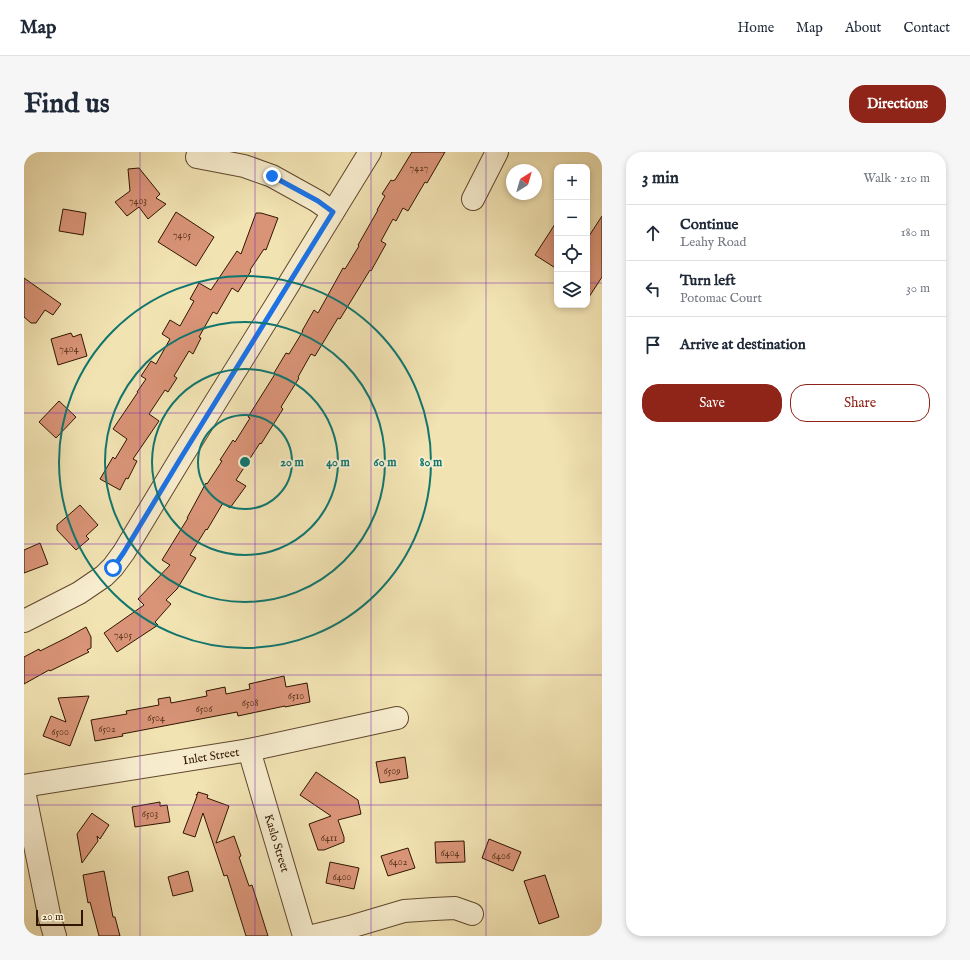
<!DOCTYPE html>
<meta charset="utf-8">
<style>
:root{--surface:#fff;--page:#f6f6f7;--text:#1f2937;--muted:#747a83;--line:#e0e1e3;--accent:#8f2418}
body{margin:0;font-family:"IM FELL English",serif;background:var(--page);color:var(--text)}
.controls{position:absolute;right:12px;top:12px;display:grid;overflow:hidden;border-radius:8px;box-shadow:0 2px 6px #0003}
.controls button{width:36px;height:36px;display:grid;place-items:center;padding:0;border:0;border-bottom:1px solid var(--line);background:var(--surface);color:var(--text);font:20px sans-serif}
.compass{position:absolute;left:482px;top:12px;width:36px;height:36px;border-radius:50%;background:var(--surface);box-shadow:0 2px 6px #0003;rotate:37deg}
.scale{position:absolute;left:12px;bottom:10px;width:47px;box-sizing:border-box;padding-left:4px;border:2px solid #301501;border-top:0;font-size:11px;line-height:14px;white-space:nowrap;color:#301501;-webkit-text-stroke:3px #f7edce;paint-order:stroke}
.stop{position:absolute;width:12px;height:12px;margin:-9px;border:3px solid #1a73e8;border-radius:50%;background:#fff}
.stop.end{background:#1a73e8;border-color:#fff;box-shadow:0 1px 4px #0008}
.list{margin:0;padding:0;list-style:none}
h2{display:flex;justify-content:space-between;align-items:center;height:52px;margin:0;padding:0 16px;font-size:17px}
h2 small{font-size:13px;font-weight:400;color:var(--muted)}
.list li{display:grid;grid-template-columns:26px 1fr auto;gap:12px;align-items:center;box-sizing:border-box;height:56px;padding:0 16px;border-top:1px solid var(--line)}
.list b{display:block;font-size:15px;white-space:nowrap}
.list p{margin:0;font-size:13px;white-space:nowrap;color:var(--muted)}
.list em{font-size:13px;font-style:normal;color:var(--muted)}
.actions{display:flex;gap:8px;padding:12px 16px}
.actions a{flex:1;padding:9px 0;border:1px solid var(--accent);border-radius:16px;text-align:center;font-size:14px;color:var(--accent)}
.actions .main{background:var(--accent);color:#fff}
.icon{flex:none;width:22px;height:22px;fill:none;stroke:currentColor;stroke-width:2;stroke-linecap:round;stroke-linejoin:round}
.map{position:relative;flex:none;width:578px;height:784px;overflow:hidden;border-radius:16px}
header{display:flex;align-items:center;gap:24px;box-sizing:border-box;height:56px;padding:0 20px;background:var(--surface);border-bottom:1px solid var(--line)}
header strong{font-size:19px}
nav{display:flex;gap:22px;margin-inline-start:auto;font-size:14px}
.intro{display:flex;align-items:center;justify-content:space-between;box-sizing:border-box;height:96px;padding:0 24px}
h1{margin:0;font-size:28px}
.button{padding:10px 18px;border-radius:16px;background:var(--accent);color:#fff;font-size:14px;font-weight:700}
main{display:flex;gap:24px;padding:0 24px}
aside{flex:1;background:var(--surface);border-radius:16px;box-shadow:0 2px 6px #0003}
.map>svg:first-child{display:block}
.building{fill:#d99477;stroke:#301501}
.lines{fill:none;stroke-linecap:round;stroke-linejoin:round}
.minor-casing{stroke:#60482e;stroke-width:24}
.minor{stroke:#f7edce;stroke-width:22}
.route{stroke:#1a73e8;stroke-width:5}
.grid{fill:none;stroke:#7b2cbf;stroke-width:1;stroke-opacity:0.55}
.ring{fill:none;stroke:#0f766e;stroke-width:2}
.labels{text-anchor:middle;stroke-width:4;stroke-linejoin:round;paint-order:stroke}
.number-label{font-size:10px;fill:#5a351e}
.street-label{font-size:12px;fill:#301501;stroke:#f7edce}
.centre{fill:#0f766e;stroke:#f7edce;stroke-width:2}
.ring-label{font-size:12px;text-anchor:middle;font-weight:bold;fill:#0f766e;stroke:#f7edce;stroke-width:4;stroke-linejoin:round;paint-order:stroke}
</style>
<header>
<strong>Map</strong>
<nav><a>Home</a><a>Map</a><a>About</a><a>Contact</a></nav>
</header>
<div class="intro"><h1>Find us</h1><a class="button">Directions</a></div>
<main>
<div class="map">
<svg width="578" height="784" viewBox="0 0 578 784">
<rect width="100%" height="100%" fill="#f2e3b3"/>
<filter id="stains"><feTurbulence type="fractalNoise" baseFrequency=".005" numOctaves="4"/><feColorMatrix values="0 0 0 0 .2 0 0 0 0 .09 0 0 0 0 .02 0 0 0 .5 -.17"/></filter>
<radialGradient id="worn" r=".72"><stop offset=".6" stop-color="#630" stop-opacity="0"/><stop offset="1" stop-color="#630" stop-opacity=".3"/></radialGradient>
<g class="building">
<path d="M 388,0 L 421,0 L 403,31 L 401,30 L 384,59 L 379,56 L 372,69 L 369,67 L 357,89 L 362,92 L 347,119 L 346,118 L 316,167 L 314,166 L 291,204 L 287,202 L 274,225 L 275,226 L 257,255 L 259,257 L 237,292 L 236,291 L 212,328 L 222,334 L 206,356 L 199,351 L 183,378 L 182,377 L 166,403 L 172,406 L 153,437 L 142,448 L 147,452 L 131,470 L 134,473 L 93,500 L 80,481 L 120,453 L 114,447 L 146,413 L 138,408 L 164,366 L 163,366 L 182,331 L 183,332 L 198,309 L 196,308 L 209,288 L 211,290 L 226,266 L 224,265 L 251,222 L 250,221 L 262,201 L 265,202 L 279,179 L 278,179 L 290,158 L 294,161 L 319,116 L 321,117 L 335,94 L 334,93 L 354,58 L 353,58 L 361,44 L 358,42 L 367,28 L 369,29 L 370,28 L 371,28 Z"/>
<path d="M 115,16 L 136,42 L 132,46 L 142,52 L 124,67 L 115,55 L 103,64 L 91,50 L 106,39 L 104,17 Z"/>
<path d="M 39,57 L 62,61 L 59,83 L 35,79 Z"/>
<path d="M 152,60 L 190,85 L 172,114 L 134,90 Z"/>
<path d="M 232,61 L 237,61 L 254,66 L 242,98 L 240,97 L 226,118 L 227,119 L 214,140 L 208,136 L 193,162 L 189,160 L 175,185 L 177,186 L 169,202 L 165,199 L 150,224 L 153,226 L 144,240 L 141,238 L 125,262 L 135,269 L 109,307 L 113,309 L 104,327 L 102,326 L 96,338 L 76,327 L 89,305 L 91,307 L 103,287 L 89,277 L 114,240 L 113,240 L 122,227 L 117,224 L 127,209 L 132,212 L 146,187 L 138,182 L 146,168 L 156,174 L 170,149 L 166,147 L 175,131 L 187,138 L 213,99 L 217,102 Z"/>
<path d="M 578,64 L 578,125 L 563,148 L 563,87 Z"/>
<path d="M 533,69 L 533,117 L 511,103 Z"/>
<path d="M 0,126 L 37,152 L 29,163 L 21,158 L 12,171 L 7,171 L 0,165 Z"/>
<path d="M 47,181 L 49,185 L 57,182 L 63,204 L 34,213 L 27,187 Z"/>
<path d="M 35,249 L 52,265 L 32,286 L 15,270 Z"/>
<path d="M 56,353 L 74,373 L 62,384 L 65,387 L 52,398 L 33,378 L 33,373 Z"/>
<path d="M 16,391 L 24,412 L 0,421 L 0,398 Z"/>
<path d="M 62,475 L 67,485 L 67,496 L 63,498 L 65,500 L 26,519 L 25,518 L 0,532 L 0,505 L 15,497 L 16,499 L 44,485 Z"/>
<path d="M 260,524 L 262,535 L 283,531 L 286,550 L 261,555 L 261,554 L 214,564 L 213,560 L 98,582 L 99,584 L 71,589 L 67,568 L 103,562 L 102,559 L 135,553 L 134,547 L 146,545 L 147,551 L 183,544 L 182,539 L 201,535 L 202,542 L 226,537 L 225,532 Z"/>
<path d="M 65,544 L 46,594 L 19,584 L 27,564 L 42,570 L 34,546 Z"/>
<path d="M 381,605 L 384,626 L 356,631 L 352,610 Z"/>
<path d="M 292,620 L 334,648 L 337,662 L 314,668 L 320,685 L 320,690 L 300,698 L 294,698 L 285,672 L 307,664 L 276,643 Z"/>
<path d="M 174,640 L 184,643 L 183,646 L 205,654 L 192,691 L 210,684 L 217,704 L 215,705 L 225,734 L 228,733 L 244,784 L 222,784 L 203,723 L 200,724 L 179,661 L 171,685 L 159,681 L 173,644 L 172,642 L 173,643 Z"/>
<path d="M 136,650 L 136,654 L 143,653 L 146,670 L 111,675 L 108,655 Z"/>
<path d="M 68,661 L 69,662 L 85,673 L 76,687 L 73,684 L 74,689 L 58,711 L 53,682 Z"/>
<path d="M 465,687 L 497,700 L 489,719 L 458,706 Z"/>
<path d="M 440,689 L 441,710 L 412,711 L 411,690 Z"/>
<path d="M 384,696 L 391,716 L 364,724 L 357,704 Z"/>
<path d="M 306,710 L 335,716 L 330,737 L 302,731 Z"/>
<path d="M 80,719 L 89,765 L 91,765 L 96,784 L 75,784 L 66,750 L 64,751 L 59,723 Z"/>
<path d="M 164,719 L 169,739 L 149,744 L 144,725 Z"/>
<path d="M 521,723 L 535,765 L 515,772 L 500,729 Z"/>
</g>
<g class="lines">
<g class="minor-casing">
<g id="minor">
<path d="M 173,5 L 220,14 L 248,24 L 293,49 L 309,60"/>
<path d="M 449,47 L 473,0"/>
<path d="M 0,469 L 55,441 L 80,424 L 89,415 L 100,400 L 158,304 L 252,153 L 346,0"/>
<path d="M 225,598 L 280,784"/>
<path d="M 0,634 L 225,598 L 373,566"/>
<path d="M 0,639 L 26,767 L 31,784"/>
<path d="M 289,784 L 326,775 L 380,759 L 410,757 L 431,756 L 448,762"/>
</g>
</g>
<use href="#minor" class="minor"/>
</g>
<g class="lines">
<path class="route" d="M 89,416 L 100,400 L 158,304 L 309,60 L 294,49 L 248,24"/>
</g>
<path class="grid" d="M 116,0 L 116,784M 231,0 L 231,784M 347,0 L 347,784M 462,0 L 462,784M 0,131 L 533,131M 563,131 L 578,131M 0,261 L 578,261M 0,392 L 578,392M 0,523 L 578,523M 0,653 L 578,653"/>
<g class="ring">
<circle cx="221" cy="310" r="47"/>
<circle cx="221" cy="310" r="93"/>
<circle cx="221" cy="310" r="140"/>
<circle cx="221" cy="310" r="186"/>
</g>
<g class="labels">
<g class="number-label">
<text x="395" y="19">7427</text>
<text x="114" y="52">7403</text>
<text x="158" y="86">7405</text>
<text x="45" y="200">7404</text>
<text x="99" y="486">7405</text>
<text x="272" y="547">6510</text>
<text x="226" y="554">6508</text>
<text x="180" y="560">6506</text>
<text x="132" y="569">6504</text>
<text x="83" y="580">6502</text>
<text x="36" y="583">6500</text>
<text x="368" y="622">6509</text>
<text x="126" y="665">6503</text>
<text x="305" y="689">6411</text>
<text x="426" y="704">6404</text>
<text x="477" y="707">6406</text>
<text x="374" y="713">6402</text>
<text x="318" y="728">6400</text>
</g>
<g class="street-label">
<text transform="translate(187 604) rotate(-9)" y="4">Inlet Street</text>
<text transform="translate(253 691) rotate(73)" y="4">Kaslo Street</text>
</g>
</g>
<circle cx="221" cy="310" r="6" class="centre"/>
<g class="ring-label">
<text x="268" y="314">20 m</text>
<text x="314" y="314">40 m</text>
<text x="361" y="314">60 m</text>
<text x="407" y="314">80 m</text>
</g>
<rect width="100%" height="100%" filter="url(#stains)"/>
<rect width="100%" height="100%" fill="url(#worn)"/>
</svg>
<div class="controls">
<button>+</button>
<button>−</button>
<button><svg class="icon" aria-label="locate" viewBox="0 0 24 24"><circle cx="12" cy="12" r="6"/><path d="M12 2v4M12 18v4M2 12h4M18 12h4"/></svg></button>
<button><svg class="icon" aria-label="layers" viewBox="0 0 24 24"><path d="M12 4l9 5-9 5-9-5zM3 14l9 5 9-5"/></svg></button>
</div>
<svg class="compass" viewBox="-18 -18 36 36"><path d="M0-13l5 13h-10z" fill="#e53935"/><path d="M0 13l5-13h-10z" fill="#747a83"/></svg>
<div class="scale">20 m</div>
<div class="stop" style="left:89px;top:416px"></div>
<div class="stop end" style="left:248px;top:24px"></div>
</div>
<aside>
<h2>3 min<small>Walk · 210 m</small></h2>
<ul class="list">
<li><svg class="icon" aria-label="ahead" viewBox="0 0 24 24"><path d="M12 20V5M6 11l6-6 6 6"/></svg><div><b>Continue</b><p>Leahy Road</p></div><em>180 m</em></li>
<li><svg class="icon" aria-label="left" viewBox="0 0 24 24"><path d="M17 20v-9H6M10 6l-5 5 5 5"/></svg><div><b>Turn left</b><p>Potomac Court</p></div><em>30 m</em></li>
<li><svg class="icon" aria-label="arrive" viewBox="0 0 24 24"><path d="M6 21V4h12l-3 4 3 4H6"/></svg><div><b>Arrive at destination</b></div></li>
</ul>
<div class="actions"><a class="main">Save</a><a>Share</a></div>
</aside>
</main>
